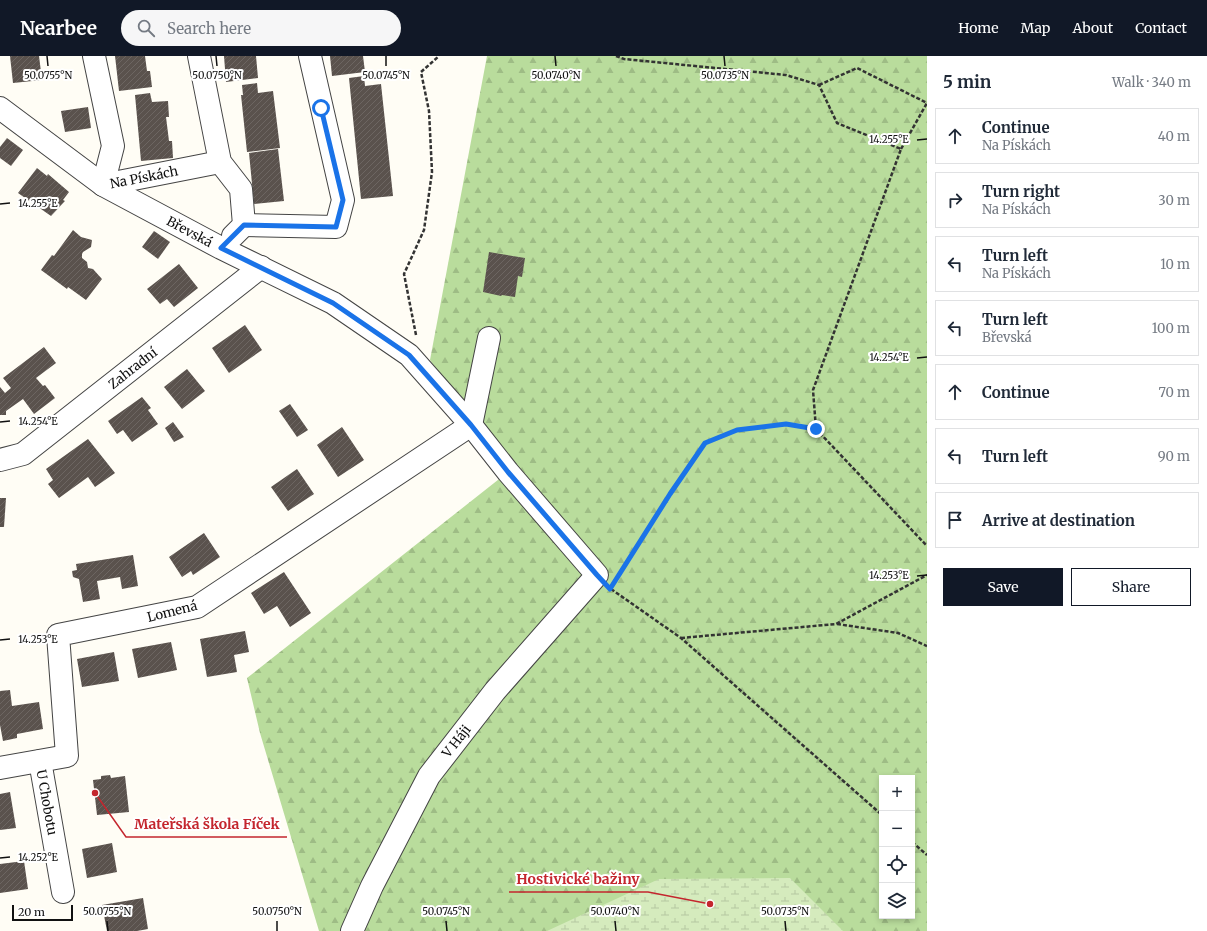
<!DOCTYPE html>
<meta charset="utf-8">
<style>
:root{--surface:#fff;--page:#f6f6f7;--text:#1f2937;--muted:#747a83;--line:#e0e1e3;--accent:#111827}
body{margin:0;font-family:Merriweather,serif;background:var(--page);color:var(--text)}
.controls{position:absolute;right:12px;bottom:12px;display:grid;overflow:hidden;border-radius:0px;box-shadow:0 2px 6px #0003}
.controls button{width:36px;height:36px;display:grid;place-items:center;padding:0;border:0;border-bottom:1px solid var(--line);background:var(--surface);color:var(--text);font:20px sans-serif}
.scale{position:absolute;left:12px;bottom:10px;width:61px;box-sizing:border-box;padding-left:4px;border:2px solid #111;border-top:0;font-size:11px;line-height:14px;white-space:nowrap;color:#111;-webkit-text-stroke:3px #fff;paint-order:stroke}
.stop{position:absolute;width:12px;height:12px;margin:-9px;border:3px solid #1a73e8;border-radius:50%;background:#fff}
.stop.end{background:#1a73e8;border-color:#fff;box-shadow:0 1px 4px #0008}
.list{margin:0;padding:0;list-style:none}
h2{display:flex;justify-content:space-between;align-items:center;height:52px;margin:0;padding:0 16px;font-size:17px}
h2 small{font-size:13px;font-weight:400;color:var(--muted)}
.list li{display:grid;grid-template-columns:26px 1fr auto;gap:12px;align-items:center;box-sizing:border-box;height:56px;margin:0 8px 8px;padding:0 8px;border:1px solid var(--line);border-radius:0px}
.list b{display:block;font-size:15px;white-space:nowrap}
.list p{margin:0;font-size:13px;white-space:nowrap;color:var(--muted)}
.list em{font-size:13px;font-style:normal;color:var(--muted)}
.actions{display:flex;gap:8px;padding:12px 16px}
.actions a{flex:1;padding:9px 0;border:1px solid var(--accent);border-radius:0px;text-align:center;font-size:14px;color:var(--accent)}
.actions .main{background:var(--accent);color:#fff}
.icon{flex:none;width:22px;height:22px;fill:none;stroke:currentColor;stroke-width:2;stroke-linecap:round;stroke-linejoin:round}
.map{position:relative;flex:none;width:927px;height:875px;overflow:hidden}
header{display:flex;align-items:center;gap:24px;box-sizing:border-box;height:56px;padding:0 20px;background:var(--accent);color:#fff}
header strong{font-size:19px}
nav{display:flex;gap:22px;margin-inline-start:auto;font-size:14px}
.search{width:280px;height:36px;background:var(--page);display:flex;align-items:center;gap:10px;box-sizing:border-box;padding:0 14px;border-radius:22px;color:var(--muted);font-size:15px}
main{display:flex}
aside{flex:1;background:var(--surface)}
.map>svg:first-child{display:block}
.forest{fill:url(#forest-firs);fill-rule:evenodd}
.wetland{fill:url(#wetland-marsh)}
.building{fill:url(#building-hatch)}
.lines{fill:none;stroke-linecap:round;stroke-linejoin:round}
.minor-casing{stroke:#444;stroke-width:24}
.path{stroke:#333;stroke-width:2.5;stroke-dasharray:4 2;stroke-linecap:butt}
.minor{stroke:#fff;stroke-width:22}
.route{stroke:#1a73e8;stroke-width:5}
.ticks{fill:none;stroke:#111;stroke-width:1.5}
.labels{text-anchor:middle;stroke-width:4;stroke-linejoin:round;paint-order:stroke}
.street-label{font-size:13px;fill:#111;stroke:#fff}
.ticks-label{font-size:10px;text-anchor:middle;fill:#111;stroke:#fff;stroke-width:4;stroke-linejoin:round;paint-order:stroke}
.leader{fill:none;stroke:#c4262e;stroke-width:1.5}
.callout-dot{fill:#c4262e;stroke:#fff;stroke-width:1.5}
.callout-label{font-size:14px;text-anchor:middle;font-weight:bold;fill:#c4262e;stroke:#fff;stroke-width:4;stroke-linejoin:round;paint-order:stroke}
</style>
<header>
<strong>Nearbee</strong>
<div class="search"><svg class="icon" aria-label="search" viewBox="0 0 24 24"><circle cx="10" cy="10" r="6"/><path d="M15 15l6 6"/></svg>Search here</div>
<nav><a>Home</a><a>Map</a><a>About</a><a>Contact</a></nav>
</header>
<main>
<div class="map">
<svg width="927" height="875" viewBox="0 0 927 875">
<defs>
<pattern id="forest-firs" width="22" height="20" patternUnits="userSpaceOnUse"><rect width="22" height="20" fill="#b9dc9c"/><path d="M5 1l3.5 6h-7zM16 11l3.5 6h-7z" fill="#9ebc85"/></pattern>
<pattern id="wetland-marsh" width="20" height="14" patternUnits="userSpaceOnUse"><rect width="20" height="14" fill="#d5ebbd"/><path d="M1 5h8M5 5V1M11 12h8M15 12V8" fill="none" stroke="#b6c8a1"/></pattern>
<pattern id="building-hatch" width="6" height="6" patternUnits="userSpaceOnUse"><rect width="6" height="6" fill="#5a524d"/><path d="M-1 1l2-2M0 6l6-6M5 7l2-2" fill="none" stroke="#6d6662"/></pattern>
</defs>
<rect width="100%" height="100%" fill="#fffdf5"/>
<path class="forest" d="M 487,0 L 927,0 L 927,875 L 319,875 L 260,677 L 247,622 L 508,416 L 430,304 ZM 882,722 L 912,722 L 912,860 L 882,860 Z"/>
<path class="wetland" d="M 790,822 L 843,875 L 547,875 L 659,823 Z"/>
<g class="building">
<path d="M 10,0 L 39,0 L 42,24 L 13,27 Z"/>
<path d="M 115,0 L 145,0 L 147,15 L 150,15 L 152,31 L 119,35 Z"/>
<path d="M 224,0 L 256,0 L 258,22 L 226,26 Z"/>
<path d="M 330,0 L 363,0 L 365,16 L 332,20 Z"/>
<path d="M 364,20 L 365,30 L 381,28 L 393,140 L 361,143 L 349,22 Z"/>
<path d="M 257,27 L 258,37 L 273,35 L 280,92 L 247,96 L 241,39 L 243,39 L 242,29 Z"/>
<path d="M 150,37 L 152,46 L 168,45 L 169,61 L 166,61 L 169,85 L 172,85 L 173,102 L 141,105 L 135,39 Z"/>
<path d="M 88,51 L 91,72 L 65,76 L 61,55 Z"/>
<path d="M 7,82 L 23,94 L 11,110 L 0,102 L 0,91 Z"/>
<path d="M 278,93 L 284,145 L 254,148 L 249,97 Z"/>
<path d="M 37,112 L 47,120 L 48,118 L 69,136 L 63,144 L 65,145 L 51,160 L 18,137 Z"/>
<path d="M 73,174 L 81,181 L 92,184 L 91,191 L 83,196 L 82,198 L 82,202 L 87,206 L 88,212 L 93,213 L 102,223 L 86,244 L 68,231 L 67,233 L 41,214 L 52,199 L 54,200 Z"/>
<path d="M 154,175 L 170,186 L 158,203 L 142,191 Z"/>
<path d="M 489,196 L 525,202 L 522,221 L 518,220 L 515,241 L 502,239 L 501,240 L 483,236 Z"/>
<path d="M 179,208 L 198,232 L 174,251 L 167,243 L 160,248 L 147,233 Z"/>
<path d="M 245,269 L 262,294 L 229,317 L 212,292 Z"/>
<path d="M 44,291 L 56,307 L 36,322 L 43,330 L 45,329 L 55,342 L 34,358 L 23,343 L 6,355 L 6,359 L 0,359 L 0,331 L 5,337 L 11,332 L 3,322 Z"/>
<path d="M 187,313 L 205,335 L 182,353 L 164,331 Z"/>
<path d="M 142,341 L 151,352 L 148,354 L 158,368 L 132,386 L 123,374 L 117,378 L 108,365 Z"/>
<path d="M 290,348 L 308,374 L 297,381 L 279,355 Z"/>
<path d="M 173,366 L 184,381 L 174,386 L 165,372 Z"/>
<path d="M 342,371 L 364,404 L 338,421 L 317,389 Z"/>
<path d="M 88,383 L 115,417 L 95,431 L 88,421 L 59,442 L 48,428 L 53,424 L 46,413 Z"/>
<path d="M 297,413 L 314,438 L 288,455 L 271,431 Z"/>
<path d="M 0,442 L 6,442 L 4,471 L 0,471 Z"/>
<path d="M 204,477 L 220,501 L 193,519 L 191,515 L 182,521 L 169,501 Z"/>
<path d="M 133,499 L 138,530 L 122,533 L 120,521 L 97,525 L 100,543 L 83,546 L 79,523 L 73,521 L 72,515 L 77,514 L 76,508 Z"/>
<path d="M 284,516 L 311,557 L 290,571 L 277,550 L 264,558 L 251,537 Z"/>
<path d="M 245,575 L 249,596 L 234,599 L 237,616 L 207,621 L 200,583 Z"/>
<path d="M 171,586 L 177,614 L 138,622 L 132,593 Z"/>
<path d="M 114,596 L 119,625 L 82,631 L 77,603 Z"/>
<path d="M 10,634 L 12,650 L 39,646 L 43,673 L 17,678 L 17,682 L 3,685 L 0,669 L 0,635 Z"/>
<path d="M 110,719 L 111,722 L 125,720 L 129,756 L 97,759 L 93,724 L 101,723 L 101,720 Z"/>
<path d="M 10,736 L 16,772 L 0,774 L 0,738 Z"/>
<path d="M 112,787 L 117,816 L 87,822 L 82,793 Z"/>
<path d="M 24,805 L 28,833 L 0,837 L 0,808 Z"/>
<path d="M 143,842 L 148,873 L 137,875 L 107,875 L 102,849 Z"/>
</g>
<g class="lines">
<g class="minor-casing">
<g id="minor">
<path id="s1" d="M 94,0 L 113,90 L 103,129 L 220,106"/>
<path d="M 199,0 L 220,106 L 241,133 L 244,169 L 233,180"/>
<path id="s2" d="M 0,52 L 103,129 L 221,192 L 333,247 L 409,299 L 471,369 L 508,416 L 597,519 L 495,635 L 429,720 L 372,830 L 352,875"/>
<path d="M 244,169 L 336,171 L 343,144 L 310,0"/>
<path d="M 471,369 L 489,282"/>
<path id="s3" d="M 0,404 L 23,398 L 261,211"/>
<path id="s4" d="M 40,705 L 63,836"/>
<path d="M 0,712 L 67,700 L 58,579 L 197,551 L 471,369"/>
</g>
</g>
<g class="path">
<path d="M 616,0 L 624,3 L 786,19 L 819,29 L 837,67 L 901,93 L 813,334 L 816,373 L 927,490"/>
<path d="M 819,29 L 857,12 L 927,47"/>
<path d="M 901,93 L 927,47"/>
<path d="M 416,279 L 404,218 L 424,174 L 432,116 L 429,55 L 421,16 L 439,0"/>
<path d="M 618,520 L 670,438 L 705,387 L 737,374 L 786,368 L 816,373"/>
<path d="M 611,533 L 681,582 L 882,759"/>
<path d="M 837,568 L 898,577 L 927,590"/>
<path d="M 681,582 L 836,568 L 927,519"/>
<path d="M 912,786 L 927,799"/>
</g>
<use href="#minor" class="minor"/>
</g>
<g class="lines">
<path class="route" d="M 321,52 L 343,144 L 336,171 L 244,169 L 221,192 L 333,247 L 409,299 L 471,369 L 508,416 L 597,519 L 610,533 L 670,438 L 705,387 L 737,374 L 786,368 L 816,373"/>
</g>
<path class="ticks" d="M 47,0 L 48,10M 216,0 L 217,10M 386,0 L 386,10M 555,0 L 556,10M 724,0 L 725,10M 917,84 L 927,83M 0,148 L 10,147M 917,302 L 927,301M 0,366 L 10,365M 917,520 L 927,519M 0,584 L 10,583M 0,802 L 10,801M 107,865 L 108,875M 277,865 L 277,875M 446,865 L 447,875M 615,865 L 616,875M 785,865 L 786,875"/>
<g class="labels">
<g class="street-label">
<text dy="5" stroke="none"><textPath href="#s1" startOffset="174">Na Pískách</textPath></text>
<text dy="5" stroke="none"><textPath href="#s2" startOffset="227">Břevská</textPath></text>
<text dy="5" stroke="none"><textPath href="#s3" startOffset="163">Zahradní</textPath></text>
<text transform="translate(172 555) rotate(-14)" y="5">Lomená</text>
<text transform="translate(456 685) rotate(-52)" y="5">V Háji</text>
<text dy="5" stroke="none"><textPath href="#s4" startOffset="42">U Chobotu</textPath></text>
</g>
</g>
<g class="ticks-label">
<text x="48" y="23">50.0755°N</text>
<text x="217" y="23">50.0750°N</text>
<text x="386" y="23">50.0745°N</text>
<text x="556" y="23">50.0740°N</text>
<text x="725" y="23">50.0735°N</text>
<text x="889" y="87">14.255°E</text>
<text x="38" y="151">14.255°E</text>
<text x="889" y="305">14.254°E</text>
<text x="38" y="369">14.254°E</text>
<text x="889" y="523">14.253°E</text>
<text x="38" y="587">14.253°E</text>
<text x="38" y="805">14.252°E</text>
<text x="107" y="859">50.0755°N</text>
<text x="277" y="859">50.0750°N</text>
<text x="446" y="859">50.0745°N</text>
<text x="615" y="859">50.0740°N</text>
<text x="785" y="859">50.0735°N</text>
</g>
<path class="leader" d="M95 737L126 781H287M710 848L648 836H509"/>
<g class="callout-dot">
<circle cx="95" cy="737" r="4"/>
<circle cx="710" cy="848" r="4"/>
</g>
<g class="callout-label">
<text x="207" y="773">Mateřská škola Fíček</text>
<text x="578" y="828">Hostivické bažiny</text>
</g>
</svg>
<div class="controls">
<button>+</button>
<button>−</button>
<button><svg class="icon" aria-label="locate" viewBox="0 0 24 24"><circle cx="12" cy="12" r="6"/><path d="M12 2v4M12 18v4M2 12h4M18 12h4"/></svg></button>
<button><svg class="icon" aria-label="layers" viewBox="0 0 24 24"><path d="M12 4l9 5-9 5-9-5zM3 14l9 5 9-5"/></svg></button>
</div>
<div class="scale">20 m</div>
<div class="stop" style="left:321px;top:52px"></div>
<div class="stop end" style="left:816px;top:373px"></div>
</div>
<aside>
<h2>5 min<small>Walk · 340 m</small></h2>
<ul class="list">
<li><svg class="icon" aria-label="ahead" viewBox="0 0 24 24"><path d="M12 20V5M6 11l6-6 6 6"/></svg><div><b>Continue</b><p>Na Pískách</p></div><em>40 m</em></li>
<li><svg class="icon" aria-label="right" viewBox="0 0 24 24"><path d="M7 20v-9h11M14 6l5 5-5 5"/></svg><div><b>Turn right</b><p>Na Pískách</p></div><em>30 m</em></li>
<li><svg class="icon" aria-label="left" viewBox="0 0 24 24"><path d="M17 20v-9H6M10 6l-5 5 5 5"/></svg><div><b>Turn left</b><p>Na Pískách</p></div><em>10 m</em></li>
<li><svg class="icon" aria-label="left" viewBox="0 0 24 24"><path d="M17 20v-9H6M10 6l-5 5 5 5"/></svg><div><b>Turn left</b><p>Břevská</p></div><em>100 m</em></li>
<li><svg class="icon" aria-label="ahead" viewBox="0 0 24 24"><path d="M12 20V5M6 11l6-6 6 6"/></svg><div><b>Continue</b></div><em>70 m</em></li>
<li><svg class="icon" aria-label="left" viewBox="0 0 24 24"><path d="M17 20v-9H6M10 6l-5 5 5 5"/></svg><div><b>Turn left</b></div><em>90 m</em></li>
<li><svg class="icon" aria-label="arrive" viewBox="0 0 24 24"><path d="M6 21V4h12l-3 4 3 4H6"/></svg><div><b>Arrive at destination</b></div></li>
</ul>
<div class="actions"><a class="main">Save</a><a>Share</a></div>
</aside>
</main>
